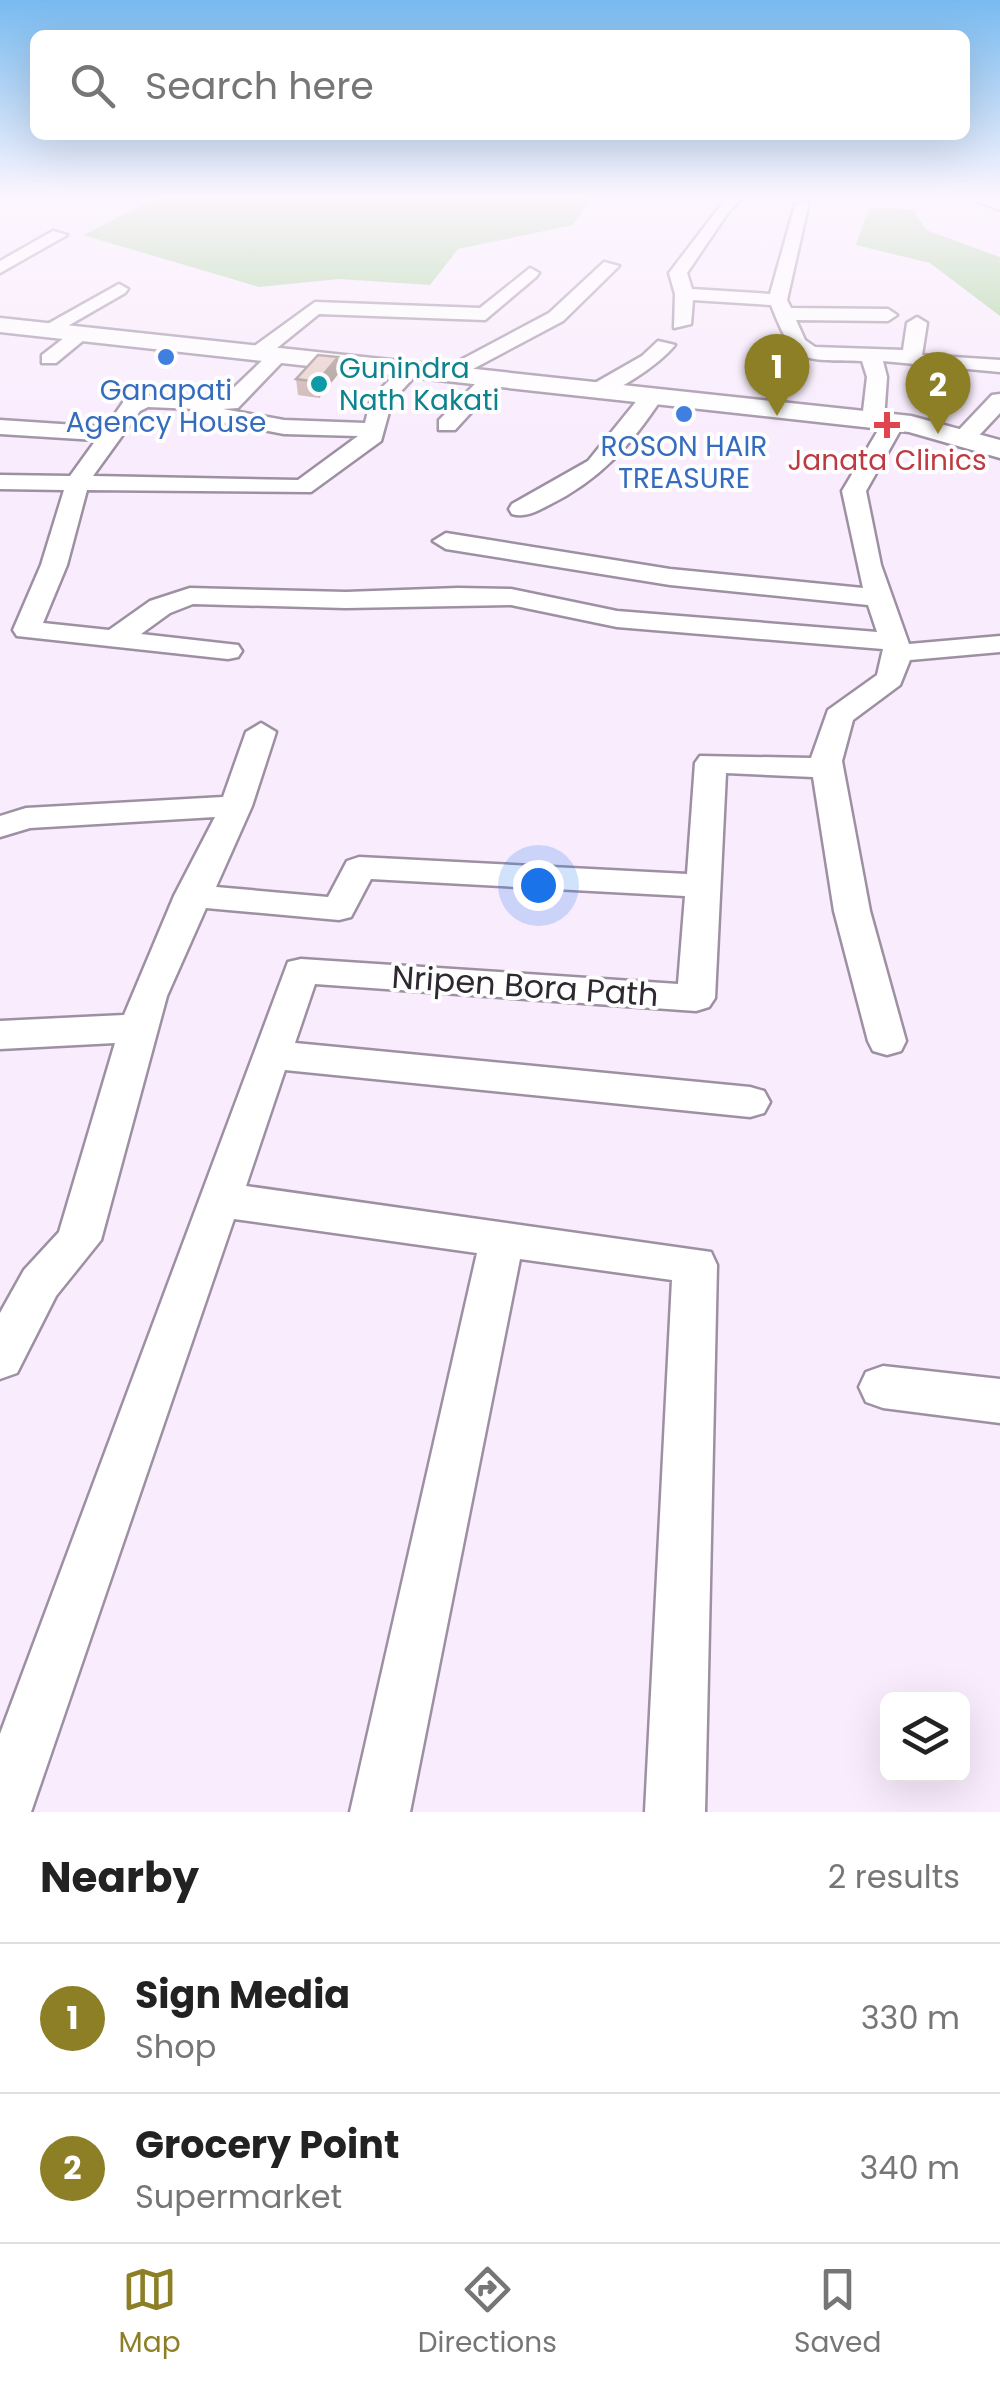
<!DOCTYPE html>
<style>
:root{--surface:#fff;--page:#f2f2f2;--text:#222;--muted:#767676;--line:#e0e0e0;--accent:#8c7f26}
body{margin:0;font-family:Poppins,sans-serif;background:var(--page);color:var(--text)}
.controls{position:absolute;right:30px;bottom:30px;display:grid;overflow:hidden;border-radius:15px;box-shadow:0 10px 40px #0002}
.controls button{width:90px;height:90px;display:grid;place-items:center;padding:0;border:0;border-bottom:2px solid var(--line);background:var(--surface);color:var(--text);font:50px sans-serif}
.you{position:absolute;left:538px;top:885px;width:35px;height:35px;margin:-25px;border:8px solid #fff;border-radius:50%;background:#1a73e8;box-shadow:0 0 0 15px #1a73e833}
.badge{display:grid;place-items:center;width:65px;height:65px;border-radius:50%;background:var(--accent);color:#fff;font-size:32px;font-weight:700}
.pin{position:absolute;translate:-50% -82px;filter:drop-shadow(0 2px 5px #0008)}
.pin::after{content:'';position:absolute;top:52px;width:35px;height:30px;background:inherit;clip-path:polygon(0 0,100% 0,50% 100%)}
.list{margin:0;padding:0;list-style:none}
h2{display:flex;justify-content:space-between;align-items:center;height:130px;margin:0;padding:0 40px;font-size:42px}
h2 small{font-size:32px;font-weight:400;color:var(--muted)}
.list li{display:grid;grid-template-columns:65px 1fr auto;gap:30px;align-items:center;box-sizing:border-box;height:150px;padding:0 40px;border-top:2px solid var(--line)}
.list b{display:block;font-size:38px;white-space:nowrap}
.list p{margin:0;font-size:32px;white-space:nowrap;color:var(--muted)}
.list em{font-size:32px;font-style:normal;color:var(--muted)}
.icon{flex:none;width:55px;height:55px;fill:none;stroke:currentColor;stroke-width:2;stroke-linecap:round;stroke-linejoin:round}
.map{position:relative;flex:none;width:1000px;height:1812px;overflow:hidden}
.search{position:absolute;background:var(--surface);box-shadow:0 10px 40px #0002;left:30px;right:30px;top:30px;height:110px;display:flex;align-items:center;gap:25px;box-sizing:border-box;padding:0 35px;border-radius:15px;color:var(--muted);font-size:38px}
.sheet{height:430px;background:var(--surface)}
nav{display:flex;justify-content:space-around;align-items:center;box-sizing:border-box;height:140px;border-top:2px solid var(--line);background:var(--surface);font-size:28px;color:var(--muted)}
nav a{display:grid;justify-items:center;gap:5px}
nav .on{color:var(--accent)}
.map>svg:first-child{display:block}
.green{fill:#a5d397}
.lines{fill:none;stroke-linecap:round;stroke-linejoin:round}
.minor-casing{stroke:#9e90a3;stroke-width:5}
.major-casing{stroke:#9e90a3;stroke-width:5}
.minor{fill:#fff;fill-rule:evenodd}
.major{fill:#fff;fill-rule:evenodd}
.wall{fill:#c8b1ab}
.shaded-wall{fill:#a2908b}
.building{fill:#e8cec7;stroke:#a2908b;stroke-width:2.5}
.shop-dot{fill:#3f7fe0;stroke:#fefefe;stroke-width:4}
.culture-dot{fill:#0f9aa8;stroke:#fefefe;stroke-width:4}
.health-dot{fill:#e0444e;stroke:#fefefe;stroke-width:4}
.labels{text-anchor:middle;stroke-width:8;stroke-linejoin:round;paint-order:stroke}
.far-culture-label{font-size:28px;fill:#0d838f;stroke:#fefefe;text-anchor:start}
.far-shop-label{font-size:28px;fill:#366cbe;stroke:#fefefe}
.far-health-label{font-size:28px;fill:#be3a42;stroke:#fefefe}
.street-label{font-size:32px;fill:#2e2930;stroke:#fefefe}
</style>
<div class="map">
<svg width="1000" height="1812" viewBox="0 0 1000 1812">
<rect width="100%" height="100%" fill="#f9ecfd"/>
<g class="green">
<path d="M 161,196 L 593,196 L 573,225 L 458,249 L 430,285 L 339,279 L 259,287 L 83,235 Z"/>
<path d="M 869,208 L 913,209 L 926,230 L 1000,257 L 1000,316 L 930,263 L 856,245 Z"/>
</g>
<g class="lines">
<g class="minor-casing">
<g id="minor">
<path d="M 728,196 L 745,196 L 729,211 L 687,273 L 692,289 L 770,294 L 795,205 L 809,202 L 787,300 L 791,308 L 888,309 L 897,315 L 888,321 L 796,320 L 805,340 L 815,347 L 903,350 L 907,323 L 917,317 L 927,323 L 922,355 L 1000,360 L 1000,372 L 883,361 L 887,377 L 884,420 L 873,427 L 862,420 L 867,377 L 862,361 C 800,359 795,366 771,305 L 693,300 L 691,324 L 674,328 L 675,294 L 669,273 Z"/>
<path d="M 970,196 L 1000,199 L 1000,210 L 972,199 Z"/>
<path d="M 53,231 L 67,235 L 0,273 L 0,261 Z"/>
<path d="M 604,262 L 619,266 L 563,321 L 454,379 L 440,379 L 440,371 L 549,313 Z"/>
<path d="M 530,268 L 539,273 L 536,277 L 485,320 L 319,314 L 272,352 L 288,356 L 238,408 L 223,409 L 284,420 L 365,423 L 371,399 L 402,367 L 416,367 L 416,375 L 392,401 L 381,441 L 311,492 L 87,490 L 67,565 L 43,623 L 109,630 L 150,601 L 190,588 L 346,592 L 458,588 L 511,589 L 617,611 L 877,632 L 868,605 L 670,585 L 446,549 L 433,541 L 446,533 L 670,569 L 863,588 L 842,491 L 886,417 L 894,415 L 905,422 L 866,491 L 881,565 L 909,644 L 1000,636 L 1000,652 L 910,660 L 900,685 L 853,720 L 842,761 L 870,911 L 906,1041 L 901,1051 L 887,1055 L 873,1051 L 868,1041 L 834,911 L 813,777 L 726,773 L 715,998 L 709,1007 L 696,1011 L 315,984 L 295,1043 L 750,1087 L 764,1091 L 770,1102 L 764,1113 L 750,1117 L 285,1070 L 246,1186 L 711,1252 L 717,1265 L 705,1812 L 645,1812 L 672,1280 L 520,1259 L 410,1812 L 350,1812 L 477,1253 L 234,1219 L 31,1812 L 0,1812 L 0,1734 L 288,962 L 301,959 L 678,984 L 685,896 L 371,879 L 351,917 L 339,920 L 206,908 L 167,996 L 101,1240 L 56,1296 L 17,1373 L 0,1379 L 0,1313 L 24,1270 L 59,1232 L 115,1043 L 0,1049 L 0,1021 L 124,1015 L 174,896 L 215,817 L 30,828 L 0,837 L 0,816 L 26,808 L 223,797 L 246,732 L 261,723 L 276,732 L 252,806 L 216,887 L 328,897 L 347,861 L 359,857 L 687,874 L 695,763 L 700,756 L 811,758 L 828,710 L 877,675 L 883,649 L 617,627 L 511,605 L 346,608 L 193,604 L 170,613 L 141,634 L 238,645 L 242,651 L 238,657 L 228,659 L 17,636 L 13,630 L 41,565 L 64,490 L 0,489 L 0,475 L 70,476 L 96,440 L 0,434 L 0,420 L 106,427 L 124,401 L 138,396 L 225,396 L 269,354 L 256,360 L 246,354 L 249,350 L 315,302 L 480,308 ZM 148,407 L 195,409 L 195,417 L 284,434 L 358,436 L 298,480 L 93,476 L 140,411 Z"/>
<path d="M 119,284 L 128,289 L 125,293 L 52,335 L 35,331 Z"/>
<path d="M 73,331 L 90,335 L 56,363 L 42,363 L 42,355 Z"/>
<path d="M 658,341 L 675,345 C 661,363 608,401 586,396 L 586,388 L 642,356 Z"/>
<path d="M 490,374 L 500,380 L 497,384 L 455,430 L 439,430 L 439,420 L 483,376 Z"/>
<path d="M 651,392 L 662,398 C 631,445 600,480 549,505 C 537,511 526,518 512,514 L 509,509 L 512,504 L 588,461 L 643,393 Z"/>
<path d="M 1000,394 L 1000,413 L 971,444 L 955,444 L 955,434 L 992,395 Z"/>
<path d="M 883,1366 L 1000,1379 L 1000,1423 L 883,1408 L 866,1402 L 859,1387 L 866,1372 Z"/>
</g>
</g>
<g class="major-casing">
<path id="major" d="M 0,318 L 911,416 L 1000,440 L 1000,458 L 909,432 L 0,332 Z"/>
</g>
<use href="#minor" class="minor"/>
<use href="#major" class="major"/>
</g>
<path class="wall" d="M 338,357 L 339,373 L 319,398 L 298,395 L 296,379 Z"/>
<path class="shaded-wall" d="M 338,357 L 339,373 L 319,398 L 317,382 Z"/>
<path class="building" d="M 318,355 L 338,357 L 317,382 L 296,379 Z"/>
<linearGradient id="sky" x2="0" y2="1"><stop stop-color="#78baf0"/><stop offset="0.44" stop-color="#fcf6fe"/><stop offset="1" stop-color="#fcf6fe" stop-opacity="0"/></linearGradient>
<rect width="1000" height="449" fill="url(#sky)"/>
<g class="shop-dot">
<circle cx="166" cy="357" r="10"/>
<circle cx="684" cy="414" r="10"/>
</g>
<circle class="culture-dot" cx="319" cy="384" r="10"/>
<path class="health-dot" d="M882 410h10v10h10v10h-10v10h-10v-10h-10v-10h10z"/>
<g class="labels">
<g class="far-culture-label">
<text x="339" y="378">Gunindra<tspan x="339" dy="32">Nath Kakati</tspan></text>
</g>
<g class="far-shop-label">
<text x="166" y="400">Ganapati<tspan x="166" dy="32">Agency House</tspan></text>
<text x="684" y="456">ROSON HAIR<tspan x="684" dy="32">TREASURE</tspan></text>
</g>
<g class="far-health-label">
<text x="887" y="470">Janata Clinics</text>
</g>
<g class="street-label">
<text transform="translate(525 986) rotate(4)" y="11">Nripen Bora Path</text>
</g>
</g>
</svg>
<div class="controls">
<button><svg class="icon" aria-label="layers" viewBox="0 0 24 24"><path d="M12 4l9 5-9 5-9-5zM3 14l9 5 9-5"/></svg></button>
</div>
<div class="you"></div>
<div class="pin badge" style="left:777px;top:416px">1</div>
<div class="pin badge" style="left:938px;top:434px">2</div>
<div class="search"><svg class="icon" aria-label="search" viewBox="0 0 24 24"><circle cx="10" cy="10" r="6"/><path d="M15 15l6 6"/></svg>Search here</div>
</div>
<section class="sheet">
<h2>Nearby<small>2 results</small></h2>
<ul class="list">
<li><span class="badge">1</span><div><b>Sign Media</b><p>Shop</p></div><em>330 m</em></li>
<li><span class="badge">2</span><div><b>Grocery Point</b><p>Supermarket</p></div><em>340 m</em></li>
</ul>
</section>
<nav>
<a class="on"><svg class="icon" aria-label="map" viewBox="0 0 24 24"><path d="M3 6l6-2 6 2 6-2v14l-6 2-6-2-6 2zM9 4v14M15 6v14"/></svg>Map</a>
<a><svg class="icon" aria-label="directions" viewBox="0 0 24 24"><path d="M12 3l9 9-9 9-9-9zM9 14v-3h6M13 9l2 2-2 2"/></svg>Directions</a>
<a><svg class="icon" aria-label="saved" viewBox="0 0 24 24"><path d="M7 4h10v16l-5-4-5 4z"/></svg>Saved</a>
</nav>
